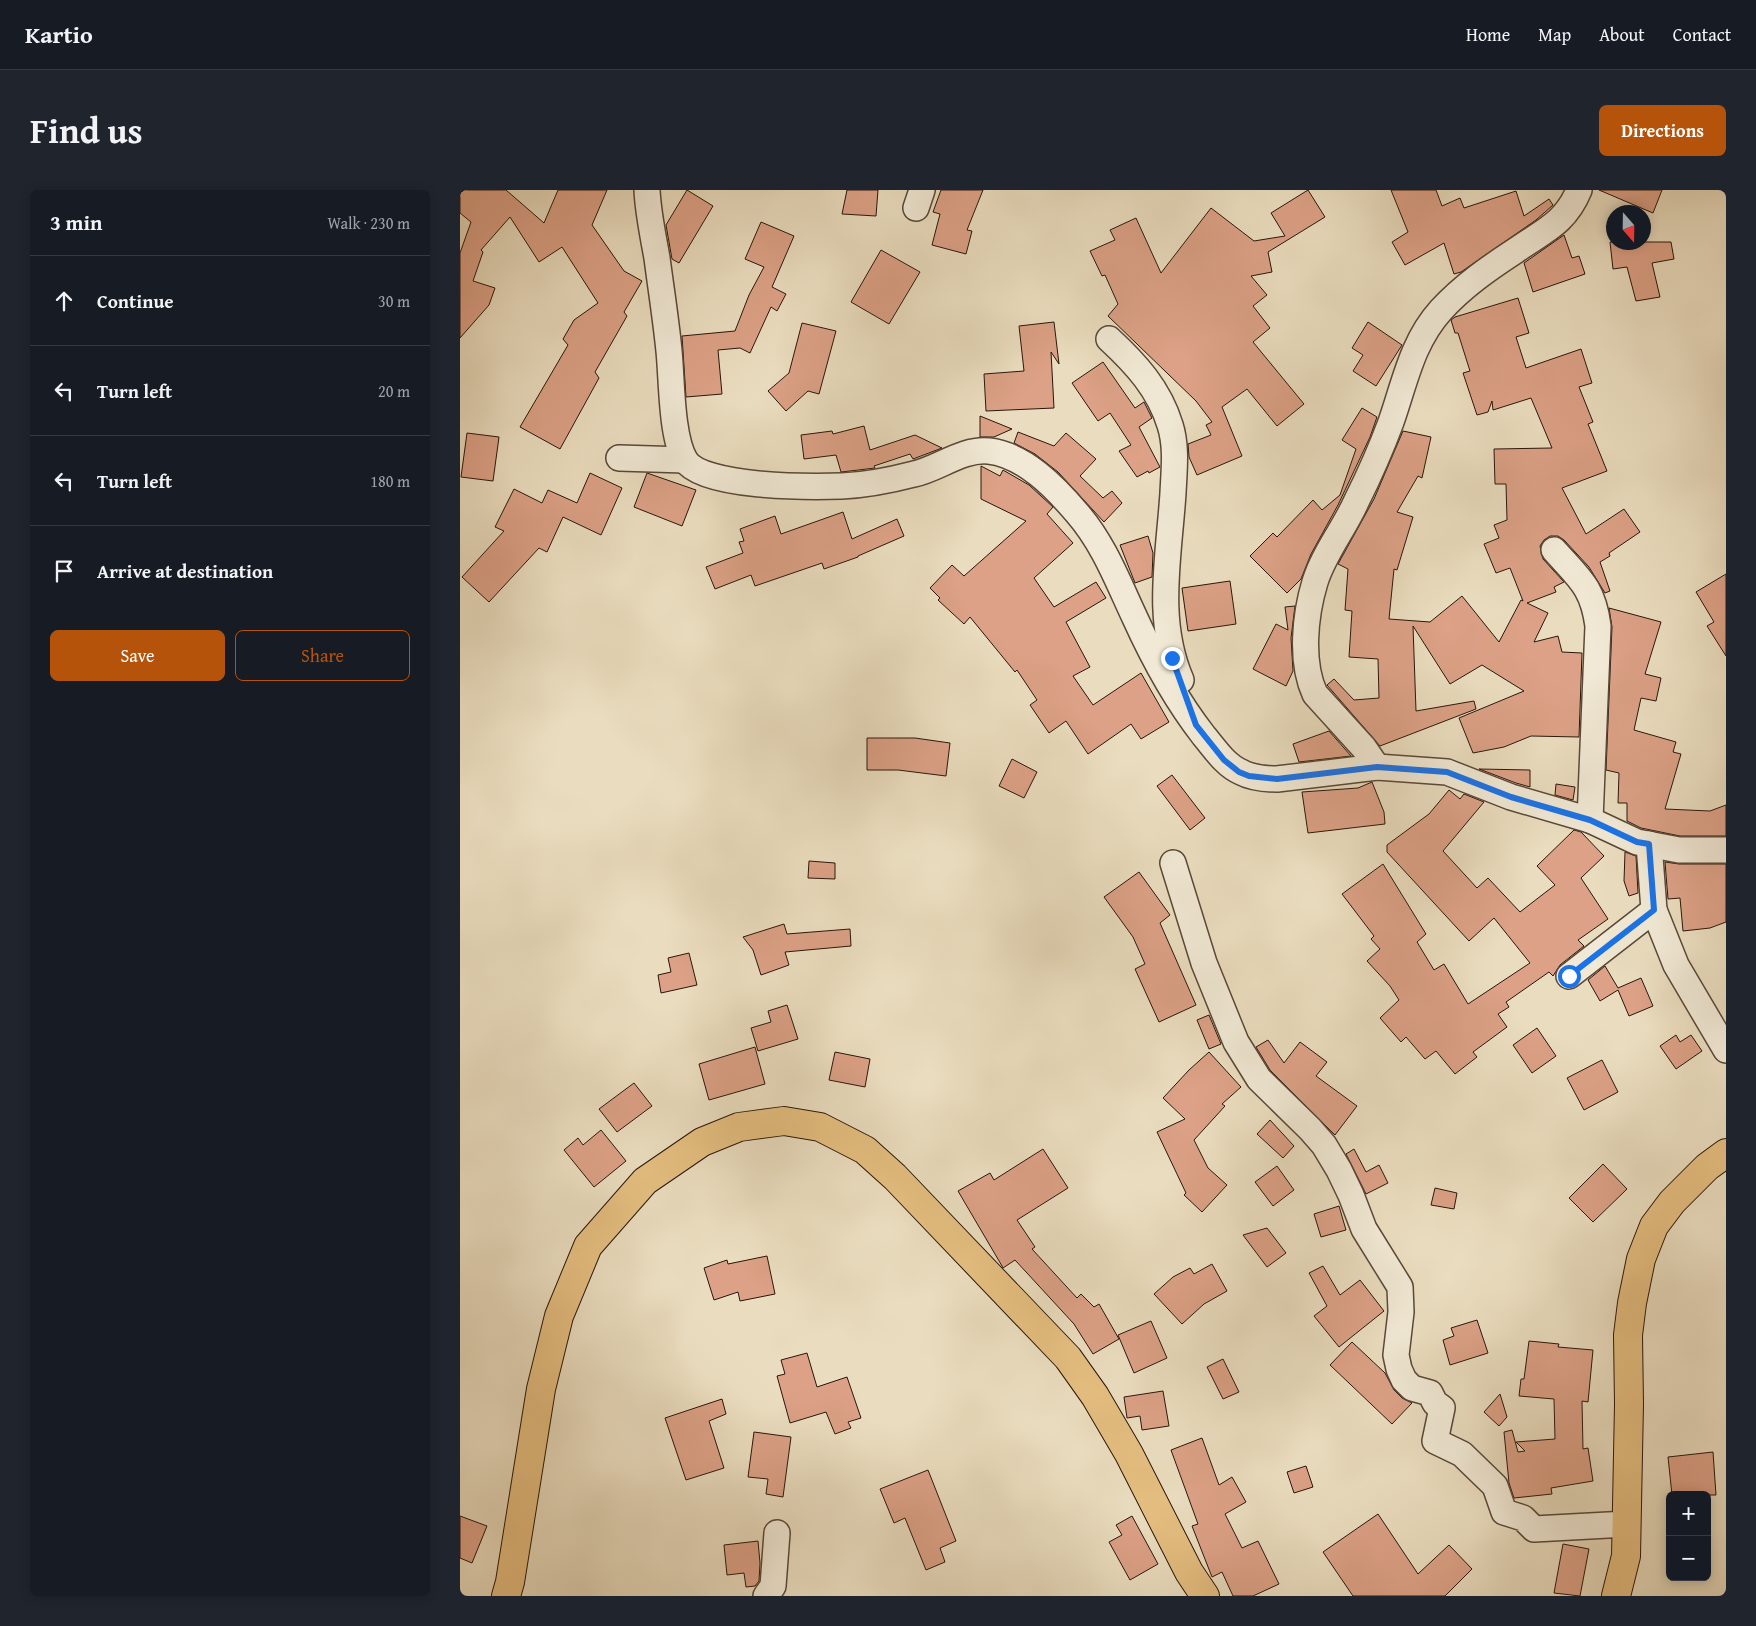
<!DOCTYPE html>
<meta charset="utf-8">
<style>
:root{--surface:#171b24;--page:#20242c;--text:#f1f3f6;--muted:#9ea1a6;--line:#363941;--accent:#b45309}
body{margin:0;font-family:"Gentium Book Plus",serif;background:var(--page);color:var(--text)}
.controls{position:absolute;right:15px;bottom:15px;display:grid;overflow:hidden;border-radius:8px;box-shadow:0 2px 12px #0003}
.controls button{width:45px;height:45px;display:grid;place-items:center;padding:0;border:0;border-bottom:1px solid var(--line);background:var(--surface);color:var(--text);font:25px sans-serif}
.compass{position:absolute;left:1146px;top:15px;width:45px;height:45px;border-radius:50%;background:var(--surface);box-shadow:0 2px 12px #0003;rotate:160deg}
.stop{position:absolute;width:15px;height:15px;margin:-11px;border:4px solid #1a73e8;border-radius:50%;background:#fff}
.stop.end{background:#1a73e8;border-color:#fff;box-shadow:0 1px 5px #0008}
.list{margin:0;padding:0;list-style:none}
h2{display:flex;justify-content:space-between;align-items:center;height:65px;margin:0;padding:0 20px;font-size:21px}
h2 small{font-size:16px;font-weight:400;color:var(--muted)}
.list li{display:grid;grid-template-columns:32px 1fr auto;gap:15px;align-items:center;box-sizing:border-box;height:90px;padding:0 20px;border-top:1px solid var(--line)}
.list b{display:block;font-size:19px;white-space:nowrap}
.list em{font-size:16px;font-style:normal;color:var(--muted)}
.actions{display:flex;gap:10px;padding:15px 20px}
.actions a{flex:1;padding:11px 0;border:1px solid var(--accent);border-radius:8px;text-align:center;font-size:18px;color:var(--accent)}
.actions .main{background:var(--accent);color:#fff}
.icon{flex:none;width:28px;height:28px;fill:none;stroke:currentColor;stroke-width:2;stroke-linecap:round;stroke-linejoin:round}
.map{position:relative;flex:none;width:1266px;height:1406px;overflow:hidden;border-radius:8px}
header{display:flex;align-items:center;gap:30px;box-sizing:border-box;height:70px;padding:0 25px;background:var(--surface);border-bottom:1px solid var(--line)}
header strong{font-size:24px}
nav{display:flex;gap:28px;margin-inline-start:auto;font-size:18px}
.intro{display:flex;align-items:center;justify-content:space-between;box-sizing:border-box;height:120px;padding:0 30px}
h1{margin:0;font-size:35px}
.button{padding:12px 22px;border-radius:8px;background:var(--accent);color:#fff;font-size:18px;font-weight:700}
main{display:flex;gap:30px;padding:0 30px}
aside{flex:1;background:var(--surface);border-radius:8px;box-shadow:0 2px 12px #0003}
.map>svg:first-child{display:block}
.building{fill:#dca186;stroke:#29160b}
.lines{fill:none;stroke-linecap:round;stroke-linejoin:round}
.minor-casing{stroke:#594838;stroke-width:28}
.major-casing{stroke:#29160b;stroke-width:30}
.minor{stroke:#f1e9d5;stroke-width:25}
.major{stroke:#e5be80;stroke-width:28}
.route{stroke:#1a73e8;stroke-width:6}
</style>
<header>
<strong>Kartio</strong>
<nav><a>Home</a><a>Map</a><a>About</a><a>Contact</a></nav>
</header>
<div class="intro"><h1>Find us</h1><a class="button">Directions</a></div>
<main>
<aside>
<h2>3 min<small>Walk · 230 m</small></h2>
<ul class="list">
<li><svg class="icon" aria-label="ahead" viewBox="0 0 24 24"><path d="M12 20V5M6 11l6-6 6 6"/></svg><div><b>Continue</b></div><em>30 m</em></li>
<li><svg class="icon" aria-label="left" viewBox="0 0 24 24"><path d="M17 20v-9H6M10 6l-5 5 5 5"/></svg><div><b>Turn left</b></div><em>20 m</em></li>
<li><svg class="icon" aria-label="left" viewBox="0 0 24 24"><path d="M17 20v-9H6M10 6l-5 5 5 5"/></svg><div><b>Turn left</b></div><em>180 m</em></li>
<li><svg class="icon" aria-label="arrive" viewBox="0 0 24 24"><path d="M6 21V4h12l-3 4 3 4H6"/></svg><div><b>Arrive at destination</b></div></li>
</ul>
<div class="actions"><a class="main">Save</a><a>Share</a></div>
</aside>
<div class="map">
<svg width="1266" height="1406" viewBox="0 0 1266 1406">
<rect width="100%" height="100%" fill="#eaddbf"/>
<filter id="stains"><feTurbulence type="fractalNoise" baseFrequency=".004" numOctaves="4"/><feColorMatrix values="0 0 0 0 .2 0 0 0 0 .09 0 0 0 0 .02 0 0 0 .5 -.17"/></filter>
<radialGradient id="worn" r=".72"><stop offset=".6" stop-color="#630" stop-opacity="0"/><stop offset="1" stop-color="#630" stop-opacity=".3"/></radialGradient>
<g class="building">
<path d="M 0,0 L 46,0 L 84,33 L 98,0 L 147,0 L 132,35 L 164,81 L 182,91 L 164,122 L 167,126 L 135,182 L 139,188 L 100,259 L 60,237 L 108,155 L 103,149 L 114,130 L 138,113 L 102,57 L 79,72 L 50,27 L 21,60 L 23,62 L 13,91 L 35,98 L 29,115 L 0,148 L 0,63 L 11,32 L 0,23 Z"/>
<path d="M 227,0 L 253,16 L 219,73 L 212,69 L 206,35 Z"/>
<path d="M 387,0 L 418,0 L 416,26 L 382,24 Z"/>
<path d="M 481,0 L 523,0 L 507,40 L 512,41 L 506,64 L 472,55 L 480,24 L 473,22 Z"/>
<path d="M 848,0 L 865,27 L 808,62 L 812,82 L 791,86 L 807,105 L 793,116 L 810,138 L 793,152 L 844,214 L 817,236 L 787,199 L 762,217 L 782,266 L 737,285 L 729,267 L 728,254 L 751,245 L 746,235 L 752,232 L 736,211 L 648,126 L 658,114 L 645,85 L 642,86 L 630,61 L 655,50 L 650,40 L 676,28 L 701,83 L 751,18 L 794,51 L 825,46 L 811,23 Z"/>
<path d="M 931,0 L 976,0 L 982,16 L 1000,8 L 1004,18 L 1056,1 L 1064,26 L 1089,9 L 1093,15 L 1076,30 L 1001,82 L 994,84 L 984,53 L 945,75 L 932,52 L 948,42 Z"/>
<path d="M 1139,0 L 1202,0 L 1193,23 Z"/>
<path d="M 301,32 L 334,46 L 312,97 L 326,104 L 317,121 L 311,117 L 290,163 L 280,158 L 258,160 L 262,204 L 226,207 L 222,146 L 275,141 L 289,105 L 304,77 L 285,69 Z"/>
<path d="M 1104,45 L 1112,68 L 1119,66 L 1125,84 L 1073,102 L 1064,73 Z"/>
<path d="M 1150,52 L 1211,52 L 1214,69 L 1192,73 L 1200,107 L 1176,111 L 1167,77 L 1153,79 Z"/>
<path d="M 421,60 L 460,82 L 429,134 L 391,112 Z"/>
<path d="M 1058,108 L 1069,143 L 1056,147 L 1066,178 L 1121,159 L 1132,193 L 1119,197 L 1133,232 L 1128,234 L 1147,281 L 1102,298 L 1126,344 L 1164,319 L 1180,342 L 1149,363 L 1150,366 L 1140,372 L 1150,401 L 1145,403 L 1129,377 L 1104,350 L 1098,346 L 1090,346 L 1084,350 L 1080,356 L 1083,369 L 1104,392 L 1094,397 L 1096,402 L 1067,413 L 1088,423 L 1074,452 L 1098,446 L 1102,462 L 1122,463 L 1119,547 L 1071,546 L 1044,557 L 1013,563 L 999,528 L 1064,501 L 1022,475 L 990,494 L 953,436 L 956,521 L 1014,511 L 1016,519 L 920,556 L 867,495 L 874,489 L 894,510 L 919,508 L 918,469 L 889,467 L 892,421 L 885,420 L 888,379 L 878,374 L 914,309 L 943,241 L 971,247 L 962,288 L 958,286 L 937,322 L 953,327 L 937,380 L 934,379 L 929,429 L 970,432 L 1002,406 L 1039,452 L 1061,410 L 1063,411 L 1050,378 L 1036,383 L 1024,354 L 1039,348 L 1034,335 L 1047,330 L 1046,294 L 1035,294 L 1034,259 L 1092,258 L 1071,208 L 1033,220 L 1032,211 L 1028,222 L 1017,225 L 1003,183 L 1010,181 L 998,143 L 995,143 L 991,130 L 995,127 Z"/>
<path d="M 594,132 L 599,174 L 591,162 L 594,218 L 526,221 L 524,184 L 564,181 L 559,136 Z"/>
<path d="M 908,132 L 942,155 L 916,196 L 893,181 L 903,165 L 892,158 Z"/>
<path d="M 342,133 L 376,141 L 359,204 L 348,201 L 326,221 L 308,201 L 329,183 Z"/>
<path d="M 643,172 L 675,218 L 684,212 L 692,228 L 679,237 L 700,277 L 689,283 L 688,281 L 677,287 L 659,261 L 671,255 L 650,223 L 638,231 L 612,193 Z"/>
<path d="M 902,218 L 917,227 L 910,247 L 878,315 L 851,364 L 841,389 L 827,403 L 790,366 L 813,343 L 817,347 L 853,310 L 862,320 L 880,305 L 896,259 L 882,250 Z"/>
<path d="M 520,226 L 552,239 L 534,247 L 520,247 Z"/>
<path d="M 404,236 L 410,260 L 455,245 L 482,258 L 453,269 L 450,264 L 414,276 L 415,278 L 390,281 L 381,282 L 376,265 L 344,269 L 341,245 L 372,241 L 373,244 Z"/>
<path d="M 558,242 L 594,256 L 606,243 L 636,269 L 620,286 L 643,308 L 652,301 L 662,313 L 644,332 L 598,282 L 575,264 L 554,253 Z"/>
<path d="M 7,243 L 39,247 L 33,291 L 1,287 Z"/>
<path d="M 521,276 L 540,286 L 543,280 L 569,295 L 593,317 L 587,324 L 613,353 L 574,388 L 594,417 L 636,392 L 646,408 L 606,432 L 630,477 L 613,486 L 633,515 L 681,483 L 709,532 L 681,549 L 671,534 L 628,564 L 606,531 L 589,543 L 570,515 L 577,510 L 557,480 L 555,482 L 510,427 L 504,434 L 478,410 L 480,408 L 470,398 L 492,375 L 504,386 L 566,331 L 521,309 Z"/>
<path d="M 130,283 L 162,298 L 141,345 L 103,327 L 87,362 L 79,358 L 29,412 L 2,387 L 44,341 L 35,337 L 54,299 L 82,313 L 88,300 L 117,313 Z"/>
<path d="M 187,283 L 236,300 L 222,336 L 174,317 Z"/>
<path d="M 383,322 L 392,349 L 437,329 L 444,346 L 398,366 L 398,367 L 364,379 L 362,373 L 295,396 L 291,385 L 255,399 L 246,377 L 283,363 L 279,352 L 284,351 L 280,339 L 315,326 L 321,344 Z"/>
<path d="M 688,346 L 693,363 L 692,387 L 675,393 L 660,355 Z"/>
<path d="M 1266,384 L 1266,466 L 1247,436 L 1254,432 L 1236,402 Z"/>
<path d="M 770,391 L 776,434 L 728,441 L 722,398 Z"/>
<path d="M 835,416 L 831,448 L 833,481 L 826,496 L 793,479 L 816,434 L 828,440 L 825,417 Z"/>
<path d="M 1149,418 L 1201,432 L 1185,484 L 1201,488 L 1196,511 L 1181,508 L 1174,540 L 1216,552 L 1213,562 L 1221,564 L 1205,619 L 1250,621 L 1266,615 L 1266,646 L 1220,646 L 1181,638 L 1167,631 L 1167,613 L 1158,613 L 1159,583 L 1146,580 L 1152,437 Z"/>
<path d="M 869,541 L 891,566 L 839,572 L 833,554 Z"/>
<path d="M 407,548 L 455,548 L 490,553 L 486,586 L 438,580 L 407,580 Z"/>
<path d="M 552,569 L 577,582 L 564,608 L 539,596 Z"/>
<path d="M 1019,579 L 1070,580 L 1070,597 L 1056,593 Z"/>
<path d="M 712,585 L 745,628 L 730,640 L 697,596 Z"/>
<path d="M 912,592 L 924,622 L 925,634 L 848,643 L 842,602 L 898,598 Z"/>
<path d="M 1096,594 L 1115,597 L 1113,610 L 1095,605 Z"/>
<path d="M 989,600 L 1000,609 L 1004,604 L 1024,612 L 983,661 L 1017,698 L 1028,688 L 1060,722 L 1095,695 L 1077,676 L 1114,640 L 1121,642 L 1144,666 L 1121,688 L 1148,729 L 1118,750 L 1124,756 L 1100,775 L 1093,786 L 1089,782 L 1046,812 L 1049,817 L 1038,824 L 1047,837 L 1013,862 L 1017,867 L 995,884 L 976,861 L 965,869 L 946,847 L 941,852 L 920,828 L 939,810 L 930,796 L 907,771 L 920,759 L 911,749 L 914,746 L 882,704 L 923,674 L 966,744 L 957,752 L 974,780 L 984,774 L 1008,814 L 1070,773 L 1034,728 L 1009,751 L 927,662 L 927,655 L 969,624 Z"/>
<path d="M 1165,662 L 1176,666 L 1178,703 L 1169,706 L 1164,691 Z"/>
<path d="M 349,671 L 375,673 L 375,689 L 348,688 Z"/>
<path d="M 1205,672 L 1219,674 L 1266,674 L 1266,732 L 1250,738 L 1223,741 L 1220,708 L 1208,709 Z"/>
<path d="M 679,682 L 710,725 L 700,733 L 736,815 L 699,832 L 675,779 L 685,774 L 673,747 L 644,707 Z"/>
<path d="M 324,734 L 327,744 L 390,739 L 391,756 L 325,762 L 329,775 L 301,785 L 293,760 L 283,747 Z"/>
<path d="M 229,763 L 237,795 L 201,803 L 198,785 L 211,782 L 208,768 Z"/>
<path d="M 1145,776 L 1158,798 L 1181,788 L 1193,816 L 1169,826 L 1158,800 L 1140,811 L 1128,790 Z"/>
<path d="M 327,815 L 338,849 L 298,861 L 291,838 L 311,832 L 308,821 Z"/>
<path d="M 749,825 L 761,854 L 749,859 L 737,830 Z"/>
<path d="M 1077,838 L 1096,866 L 1072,883 L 1053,855 Z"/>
<path d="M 1216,845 L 1220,852 L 1231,845 L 1242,861 L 1216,879 L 1200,856 Z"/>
<path d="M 808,850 L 824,873 L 840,852 L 867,872 L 856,886 L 897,916 L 875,945 L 810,880 L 796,857 Z"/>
<path d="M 295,857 L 305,894 L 249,910 L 239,874 Z"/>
<path d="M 375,862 L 410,869 L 405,897 L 369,890 Z"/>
<path d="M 749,862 L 781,897 L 762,914 L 765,916 L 734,950 L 748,978 L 767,995 L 742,1022 L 724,1005 L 726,1003 L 697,942 L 725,929 L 703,908 L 729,880 Z"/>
<path d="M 1142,870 L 1158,902 L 1124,920 L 1107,888 Z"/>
<path d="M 174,893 L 192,916 L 157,942 L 139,919 Z"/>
<path d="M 810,930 L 834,956 L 823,968 L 797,944 Z"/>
<path d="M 141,940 L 166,971 L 134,997 L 104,960 L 118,948 L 123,955 Z"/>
<path d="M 583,959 L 608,998 L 557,1030 L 575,1057 L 572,1059 L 617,1108 L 621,1104 L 634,1117 L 639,1114 L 659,1149 L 633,1164 L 614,1134 L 555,1070 L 543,1078 L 542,1076 L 498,1001 L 530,983 L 534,990 Z"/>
<path d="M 894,959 L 906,982 L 919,975 L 928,993 L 906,1004 L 886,964 Z"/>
<path d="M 1143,974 L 1167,999 L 1133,1032 L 1109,1008 Z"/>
<path d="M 817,976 L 834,1000 L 813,1016 L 795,992 Z"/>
<path d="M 975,998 L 997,1003 L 994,1019 L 971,1015 Z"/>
<path d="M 879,1016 L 886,1040 L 861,1047 L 854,1024 Z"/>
<path d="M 807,1038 L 826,1063 L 807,1077 L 783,1045 Z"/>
<path d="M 307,1066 L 315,1104 L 280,1111 L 278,1102 L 254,1110 L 244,1078 L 267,1070 L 268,1074 Z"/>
<path d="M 752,1074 L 767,1101 L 744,1114 L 722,1134 L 694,1104 L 713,1087 L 730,1078 L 734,1084 Z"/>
<path d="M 863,1076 L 880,1105 L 900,1090 L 924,1121 L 879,1157 L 854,1126 L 867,1116 L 849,1083 Z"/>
<path d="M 1017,1130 L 1028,1163 L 990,1175 L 983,1150 L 994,1146 L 991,1138 Z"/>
<path d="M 691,1131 L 707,1168 L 674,1183 L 658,1145 Z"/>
<path d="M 1069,1151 L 1099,1154 L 1098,1157 L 1133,1160 L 1128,1212 L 1122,1211 L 1123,1259 L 1128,1258 L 1133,1291 L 1091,1298 L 1092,1304 L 1054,1308 L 1049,1293 L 1044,1242 L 1052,1240 L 1058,1262 L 1065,1261 L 1056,1252 L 1095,1249 L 1094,1209 L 1059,1206 L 1061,1189 L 1064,1189 Z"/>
<path d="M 892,1152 L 925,1183 L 934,1200 L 942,1208 L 952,1213 L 932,1234 L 870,1175 Z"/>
<path d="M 347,1163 L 357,1197 L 387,1187 L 401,1228 L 388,1232 L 391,1238 L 375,1244 L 366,1222 L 330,1233 L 317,1186 L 325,1184 L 321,1170 Z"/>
<path d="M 763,1169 L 779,1202 L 763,1209 L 747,1177 Z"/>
<path d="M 703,1201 L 709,1236 L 682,1240 L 680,1226 L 667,1228 L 664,1207 Z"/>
<path d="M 1040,1204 L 1047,1227 L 1039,1236 L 1024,1222 Z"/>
<path d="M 262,1209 L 266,1224 L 249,1231 L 264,1278 L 226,1290 L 205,1228 Z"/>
<path d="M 294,1242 L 331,1247 L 323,1307 L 306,1304 L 308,1289 L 288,1287 Z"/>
<path d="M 742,1248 L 759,1295 L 772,1287 L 786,1312 L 765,1324 L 782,1358 L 798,1351 L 819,1394 L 793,1406 L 773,1406 L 762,1382 L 752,1387 L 732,1336 L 738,1334 L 711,1260 Z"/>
<path d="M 1253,1262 L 1256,1305 L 1212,1305 L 1208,1267 Z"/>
<path d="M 846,1276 L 853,1297 L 834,1303 L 827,1282 Z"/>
<path d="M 468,1280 L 496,1351 L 480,1358 L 485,1372 L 466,1380 L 445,1328 L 434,1333 L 420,1299 Z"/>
<path d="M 918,1324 L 958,1384 L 989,1355 L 1012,1379 L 985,1406 L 893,1406 L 863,1362 Z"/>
<path d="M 0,1326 L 27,1336 L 12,1373 L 0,1368 Z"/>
<path d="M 672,1326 L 698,1374 L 670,1390 L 649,1352 L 662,1345 L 656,1335 Z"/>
<path d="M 298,1351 L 300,1373 L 299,1391 L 295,1396 L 286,1397 L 284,1383 L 267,1385 L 264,1355 Z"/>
<path d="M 1103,1354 L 1129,1359 L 1120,1406 L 1094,1403 Z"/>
</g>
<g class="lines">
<g class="minor-casing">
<g id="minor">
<path d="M 187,0 C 188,23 193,45 197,68 C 201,99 206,130 209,161 C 212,190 211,246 225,270 C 242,298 350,297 382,296 C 406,295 431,290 454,284 C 478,279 503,258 529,261 C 564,265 595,297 617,323 C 644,354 658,392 675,428 C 694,470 716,510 744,546 C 755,559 765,575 781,582 C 792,588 805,589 817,589 L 917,577 L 987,582 L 1051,607 L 1130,630 L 1177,652 L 1219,660 L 1266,660"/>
<path d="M 456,18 L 462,0"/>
<path d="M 649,149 C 676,174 699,199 710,235 C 717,256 714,281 713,303 C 709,366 695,430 721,490"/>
<path d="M 159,268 L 225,270"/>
<path d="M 1094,360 C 1119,388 1133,397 1138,436 L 1130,630"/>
<path d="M 917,577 L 904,558 L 855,504 C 840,472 845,425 855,392 C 864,363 884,339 896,312 C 909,286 921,259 931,232 C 945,192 952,152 981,120 C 1003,96 1029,78 1055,61 C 1083,41 1105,34 1119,0"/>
<path d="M 1189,654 L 1194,720 L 1216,775 L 1266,860"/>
<path d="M 713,673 L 744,773 L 776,852 L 799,889 L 850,939 L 864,955 L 879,980 L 891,1005 L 904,1039 L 940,1097 L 941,1122 L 936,1165 L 939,1179 L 944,1190 L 952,1198 L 970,1203 L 975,1213 L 982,1218 L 975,1251 L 1002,1264 L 1035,1296 L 1044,1322 L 1063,1328 L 1074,1339 L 1167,1334"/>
<path d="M 1109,786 L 1194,720"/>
<path d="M 306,1406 L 313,1396 L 317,1343"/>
</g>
</g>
<g class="major-casing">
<g id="major">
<path d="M 46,1406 L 50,1392 L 81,1199 L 99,1126 L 128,1056 L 185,991 L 242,952 L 279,937 L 324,931 L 360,937 L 405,960 L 435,987 L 608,1168 L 635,1206 L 669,1264 L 729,1382 L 745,1406"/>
<path d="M 1156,1406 L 1166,1366 L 1169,1214 L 1168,1145 L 1172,1113 L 1181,1069 L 1194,1036 L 1212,1012 L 1247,977 L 1266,963"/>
</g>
</g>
<use href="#minor" class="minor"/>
<use href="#major" class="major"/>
</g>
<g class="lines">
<path class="route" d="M 712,468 L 736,535 L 764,570 L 779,582 L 789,586 L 817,589 L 917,577 L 987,582 L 1051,607 L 1130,630 L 1177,652 L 1189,654 L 1194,720 L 1109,786"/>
</g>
<rect width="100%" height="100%" filter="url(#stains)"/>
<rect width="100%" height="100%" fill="url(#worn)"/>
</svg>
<div class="controls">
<button>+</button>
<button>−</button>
</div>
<svg class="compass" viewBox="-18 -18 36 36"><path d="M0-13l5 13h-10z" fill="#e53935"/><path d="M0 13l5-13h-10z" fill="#9ea1a6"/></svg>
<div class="stop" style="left:1109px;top:786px"></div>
<div class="stop end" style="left:712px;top:468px"></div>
</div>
</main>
